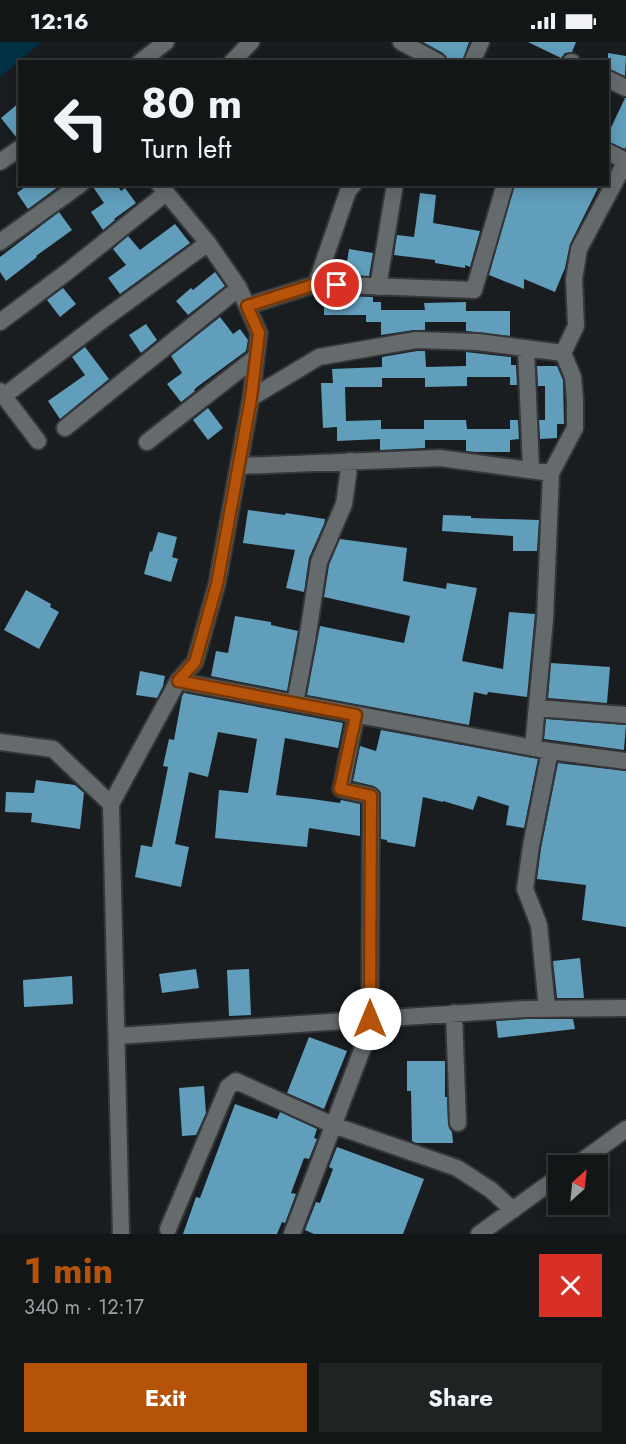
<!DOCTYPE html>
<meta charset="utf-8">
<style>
body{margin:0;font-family:Jost,sans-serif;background:#202324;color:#f1f3f6;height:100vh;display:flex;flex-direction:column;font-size:22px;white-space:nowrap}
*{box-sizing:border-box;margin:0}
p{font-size:20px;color:#9d9fa1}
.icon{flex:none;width:33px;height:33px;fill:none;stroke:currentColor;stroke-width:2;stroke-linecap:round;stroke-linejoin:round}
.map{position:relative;height:1192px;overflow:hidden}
.details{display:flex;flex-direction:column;background:#131617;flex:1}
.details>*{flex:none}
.guide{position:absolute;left:18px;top:18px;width:591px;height:126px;border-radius:0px;box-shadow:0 3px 15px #0003,0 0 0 2px #323536;background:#131617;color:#f1f3f6;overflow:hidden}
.needle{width:39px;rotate:27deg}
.fabs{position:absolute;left:548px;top:1113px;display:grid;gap:12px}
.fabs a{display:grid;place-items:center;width:60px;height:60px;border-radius:0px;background:#131617;box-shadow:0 3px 15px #0003,0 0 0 2px #323536;font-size:30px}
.pin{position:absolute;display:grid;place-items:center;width:51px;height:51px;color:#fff;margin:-26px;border:3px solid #fff;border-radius:50%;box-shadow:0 2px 6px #0007}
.me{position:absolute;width:66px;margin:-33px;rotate:0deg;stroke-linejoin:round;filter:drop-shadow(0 0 4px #0008)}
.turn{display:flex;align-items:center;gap:21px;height:126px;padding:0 24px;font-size:27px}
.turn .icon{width:78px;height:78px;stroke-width:2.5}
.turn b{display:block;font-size:42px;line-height:51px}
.round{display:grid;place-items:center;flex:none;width:63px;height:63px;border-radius:0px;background:#202324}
.head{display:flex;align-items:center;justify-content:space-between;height:102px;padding:0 24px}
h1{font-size:36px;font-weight:700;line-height:45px;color:#b45309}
.action{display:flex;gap:12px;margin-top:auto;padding:12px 24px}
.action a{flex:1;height:69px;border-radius:0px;background:#b45309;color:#fff;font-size:24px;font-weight:700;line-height:69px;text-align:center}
.action a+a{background:#202324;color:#f1f3f6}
.status{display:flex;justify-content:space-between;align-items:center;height:42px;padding:0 30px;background:#131617;direction:ltr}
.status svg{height:16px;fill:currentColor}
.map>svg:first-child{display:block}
.green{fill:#013143}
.building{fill:#609ebc}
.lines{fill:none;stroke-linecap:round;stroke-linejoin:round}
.minor-casing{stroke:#343638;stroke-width:20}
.tertiary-casing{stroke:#343638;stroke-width:20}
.minor{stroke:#656a6c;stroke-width:16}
.tertiary{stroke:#656a6c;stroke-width:16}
.route-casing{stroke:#753606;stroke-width:15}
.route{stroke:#b45309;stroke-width:10}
</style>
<div class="status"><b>12:16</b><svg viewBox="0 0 49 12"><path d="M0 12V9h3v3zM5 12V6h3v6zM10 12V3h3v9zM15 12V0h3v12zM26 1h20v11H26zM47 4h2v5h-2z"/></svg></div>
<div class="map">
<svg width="626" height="1192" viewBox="0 0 626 1192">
<rect width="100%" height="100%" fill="#191d1f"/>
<path class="green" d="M0,0H42L0,35Z"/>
<path class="building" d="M423,0H469L462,20H452L448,17L443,11Z
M528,0H576L572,10L565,11L561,16Z
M608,11L626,14L625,34L608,27Z
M625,56H626V104L625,107L608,100V92Z
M20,60V96H17L1,76Z
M29,142H62L28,167L17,151Z
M91,142H116L121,149L125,146L136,161L114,177L115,178L103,188L91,170L104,161Z
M515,142H600L570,202L565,226L555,250L524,237V247L489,233Z
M420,151L436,153L433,181L480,189L470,225L465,223V226L435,221V218L394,213L397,193L414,195Z
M59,170L72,188L36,214L37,215L6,239L0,230V215Z
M175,182L190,201L120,252L108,236L126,223L113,207L128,194L140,208Z
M349,207L373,211L369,234L345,233Z
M215,230L225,244L188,273L176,259L191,246L193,248Z
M63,246L76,262L60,275L47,258Z
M342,254L373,255V260H381V268H425L424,261L466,260V269H510V294L466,289V280H425V288H414L381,293V280H366V273H324V259L341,258Z
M220,275L233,292L240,287L248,298L246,309L197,345L194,348L195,349L181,360L167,342L182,331L171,314Z
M146,282L157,298L141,311L129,293Z
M85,305L109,337L60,377L48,359L85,333L72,315Z
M417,309H425L426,325L466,324V310L511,315V323H516L517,343H510V335H467V344L425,345V336H382V345H345L346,379L381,378V387H424V378H466L467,387H510V378H518L519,397L510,398V410H476L466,409V398H425V406L380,408V397L337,399V385L323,386L321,341H333L332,327L382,325V315Z
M537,324H557L563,338L564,382H557V396L540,397L539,378H545V344H538Z
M208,366L223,386L208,398L193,378Z
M248,468L285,473L286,471L325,477L324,482L309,516L304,550L286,546L295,508L243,501Z
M443,473L471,474V476L539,478L537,509H513V494L442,489Z
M158,490L177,495L172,515L178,517L171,540L144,532L150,509L152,510Z
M340,497L407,506L403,539L446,547L447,541L477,546L462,619L503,627L509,570L535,572L527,655L488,650L487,653L474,650L469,683L307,653L320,584L404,601L410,574L324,555L329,523Z
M26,548L51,562L50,565L59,570L39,607L4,588Z
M235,574L271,580V583L298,589L287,649L211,634L216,609L228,611Z
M551,621L610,625L607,661L548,656Z
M140,629L165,634L163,644L157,656L136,653Z
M184,651L343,681L338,706L285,696L276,753L312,757L340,761L341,758L360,762V794L309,786L307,805L215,796L219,748L248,751L257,697L218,690L208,735L189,730L175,802L189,805L181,845L135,835L141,803L152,805L168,725L163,724L169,697L174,698L182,654Z
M546,677L626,683L624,708L544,697Z
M381,688L538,717L524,786L506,783L509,764L478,754L473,768L443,759V760L423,755L415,805L387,800V798L381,797V754L380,749L374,744L353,739L360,704L376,709Z
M558,721L626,729V885L582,878L586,843L537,837L541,806Z
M36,738L75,743L84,751L80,787L31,780L32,771L5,770L6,750L34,751Z
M580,916L584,956H557L553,919Z
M196,927L199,946L162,951L159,932Z
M249,927L251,973L229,974L227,928Z
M72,934L73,962L24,965L23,938Z
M525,977H573L575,987L498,996L496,979Z
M309,995L347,1009L324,1067L287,1051Z
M407,1019H445V1055H447L448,1081L449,1086L452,1090L453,1101H416L412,1099L411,1049H407Z
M204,1044L206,1071L196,1093L182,1094L179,1046Z
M235,1062L277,1077L280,1070L317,1087L314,1096L317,1097L309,1117L304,1116L291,1151L296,1152L285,1181L282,1180L277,1192H183L196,1155L200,1156Z
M337,1105L424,1137L403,1192H314L305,1188L316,1160L320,1161L333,1127L329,1125Z"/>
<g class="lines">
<defs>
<path id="minor" d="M401,0L438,20
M140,20L166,0
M232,20L251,0
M472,20L481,0
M571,20H572
M608,37L626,46
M608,110L626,119
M0,120L20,106
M0,200L81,142
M316,242L348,149L354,142
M378,245L395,142
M247,264L316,242L474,248L505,142
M0,280L67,230L166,151
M526,306L531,428
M0,349L38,399
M4,354L100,280L208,201
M251,356L319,315L416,298L478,300L563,311
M65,386L239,246
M147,400L256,315
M239,424L440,416L551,431
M178,639L550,709L531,804L525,847L539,883L547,966
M295,661L307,598L319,520L344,462L350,419
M537,666L626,673
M356,673L341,747L371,754L370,977
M533,706L545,577L551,431L575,386V357L573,335L563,311L576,284L574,237L579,207L626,119
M550,709L626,719
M111,762L178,639L195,620L217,542L251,356L259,291L239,246L208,201L159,142
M454,971L458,1081
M118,994L525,967L626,966
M575,1124L626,1087
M168,1187L228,1045L236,1039L333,1083L457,1126L491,1148L513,1168
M292,1192L362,1008
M479,1192L558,1135"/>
<path id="tertiary" d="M0,700L53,707L111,762L121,1192"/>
</defs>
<use href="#minor" class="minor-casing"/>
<use href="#tertiary" class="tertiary-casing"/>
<use href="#minor" class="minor"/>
<use href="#tertiary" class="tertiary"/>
</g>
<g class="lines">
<defs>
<path id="route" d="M337,243L316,242L247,264L259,291L251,356L235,444L217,542L195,620L178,639L356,673L340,747L371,754L370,977"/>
</defs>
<use href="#route" class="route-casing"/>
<use href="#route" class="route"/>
</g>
</svg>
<div class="fabs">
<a><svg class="needle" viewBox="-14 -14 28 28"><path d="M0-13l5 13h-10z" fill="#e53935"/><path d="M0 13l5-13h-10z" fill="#9d9fa1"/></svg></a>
</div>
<div class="pin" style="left:337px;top:243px;background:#d93025"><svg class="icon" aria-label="arrive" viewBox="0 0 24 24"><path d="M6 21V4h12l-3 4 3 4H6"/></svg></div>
<svg class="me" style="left:370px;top:977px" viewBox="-20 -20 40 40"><circle r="19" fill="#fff"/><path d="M0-13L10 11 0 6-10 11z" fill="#b45309"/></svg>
<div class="guide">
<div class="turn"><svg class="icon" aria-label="left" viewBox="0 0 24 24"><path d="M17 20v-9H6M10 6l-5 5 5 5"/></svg><div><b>80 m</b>Turn left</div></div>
</div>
</div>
<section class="details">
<div class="head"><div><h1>1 min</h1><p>340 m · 12:17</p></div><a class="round" style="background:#d93025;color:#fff"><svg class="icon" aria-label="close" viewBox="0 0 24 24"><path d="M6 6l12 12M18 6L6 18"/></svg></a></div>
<div class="action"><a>Exit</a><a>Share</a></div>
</section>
